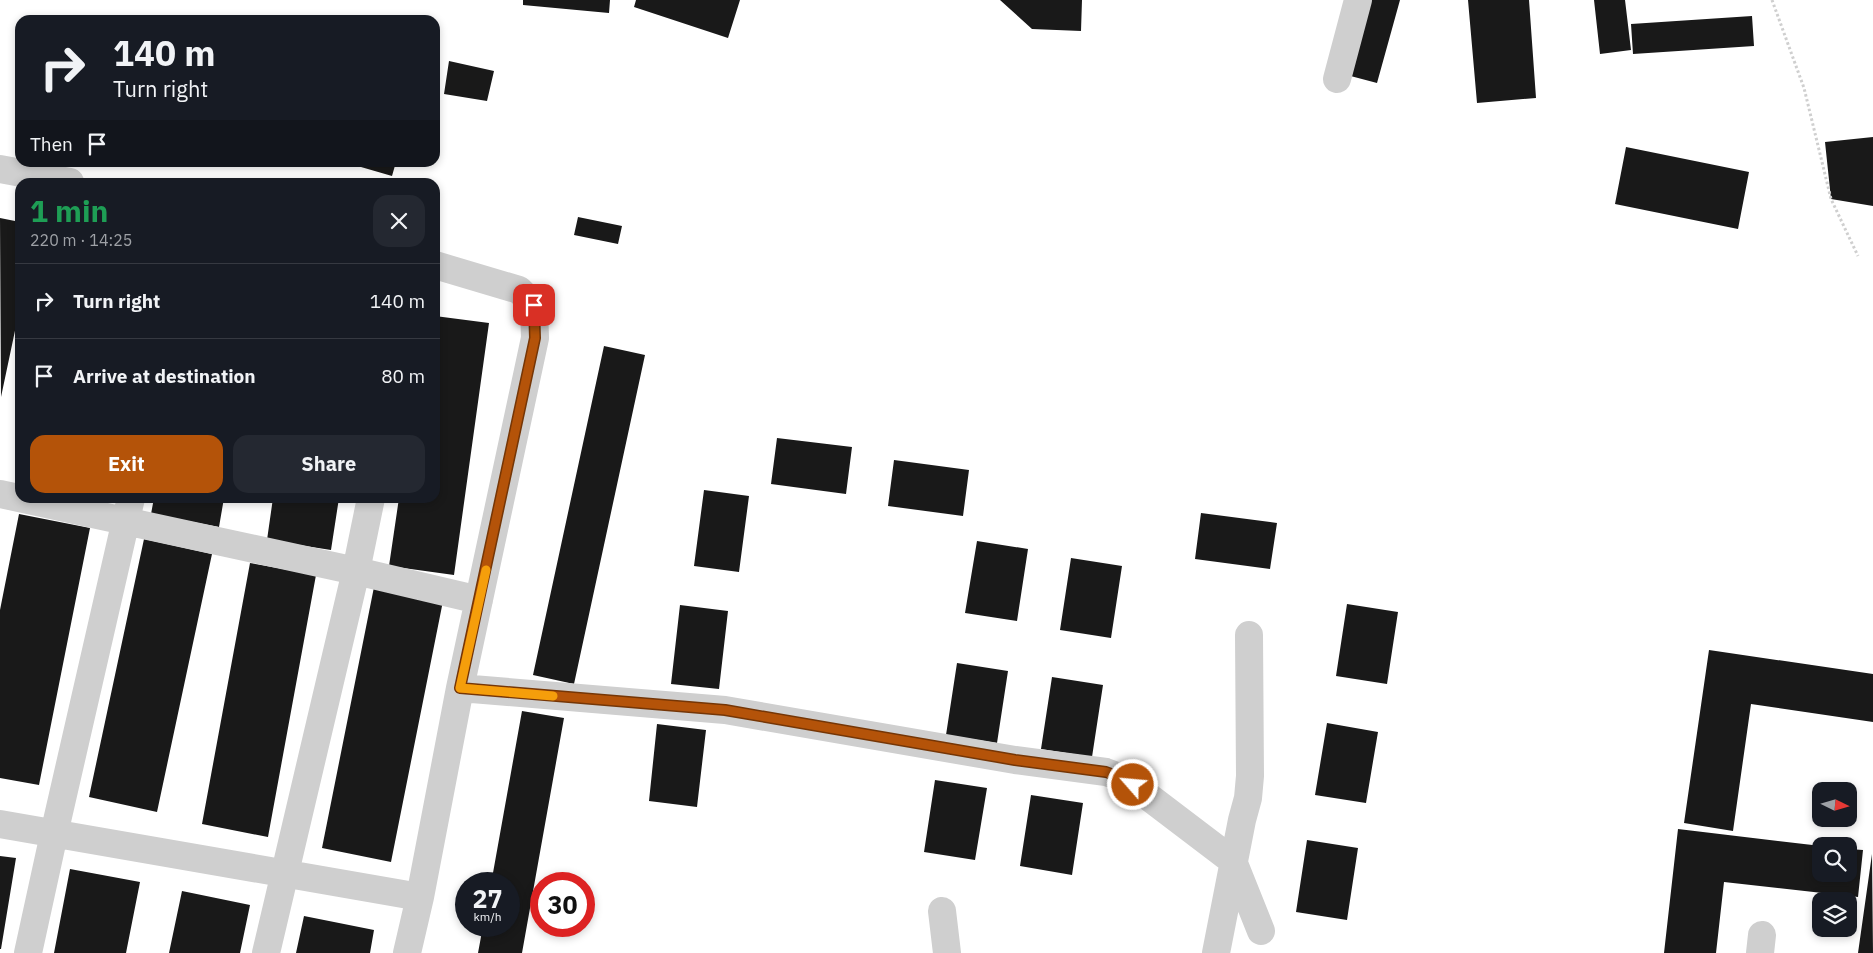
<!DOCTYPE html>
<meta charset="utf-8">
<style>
body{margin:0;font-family:"IBM Plex Sans",sans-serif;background:#242831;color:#f1f3f6;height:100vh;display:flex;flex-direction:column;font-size:19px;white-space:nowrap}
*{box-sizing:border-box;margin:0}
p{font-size:16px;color:#9ea1a6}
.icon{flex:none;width:28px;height:28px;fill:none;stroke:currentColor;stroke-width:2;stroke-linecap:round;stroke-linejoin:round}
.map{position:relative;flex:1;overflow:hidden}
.drawer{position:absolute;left:15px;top:178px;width:425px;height:325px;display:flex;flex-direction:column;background:#171b24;border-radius:15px;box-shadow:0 2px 8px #0003}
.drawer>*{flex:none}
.hud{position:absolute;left:15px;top:15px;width:425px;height:152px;border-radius:15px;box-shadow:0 2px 8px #0003;background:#171b24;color:#f1f3f6;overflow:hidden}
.needle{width:32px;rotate:95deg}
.controls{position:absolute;left:1812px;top:782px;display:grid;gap:10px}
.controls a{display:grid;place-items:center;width:45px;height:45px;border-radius:10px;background:#171b24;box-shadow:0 2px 8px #0003;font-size:25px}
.speed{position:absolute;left:455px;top:872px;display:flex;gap:10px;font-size:25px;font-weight:700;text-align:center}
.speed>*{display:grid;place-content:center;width:65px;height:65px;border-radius:50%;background:#171b24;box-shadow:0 2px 8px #0003;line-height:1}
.speed small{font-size:12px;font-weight:400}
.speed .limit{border:8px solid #d22;background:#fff;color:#111}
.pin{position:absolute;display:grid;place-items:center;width:42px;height:42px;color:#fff;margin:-21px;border-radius:10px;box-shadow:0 2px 8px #0006}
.me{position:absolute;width:55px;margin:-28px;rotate:297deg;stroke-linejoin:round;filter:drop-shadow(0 0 4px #0008)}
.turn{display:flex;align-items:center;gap:18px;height:105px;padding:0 15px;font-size:22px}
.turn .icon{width:65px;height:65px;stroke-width:2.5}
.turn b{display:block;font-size:35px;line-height:42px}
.then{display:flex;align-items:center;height:48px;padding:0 15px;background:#0003;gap:10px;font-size:19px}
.round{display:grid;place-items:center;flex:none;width:52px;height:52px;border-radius:15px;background:#242831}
.headline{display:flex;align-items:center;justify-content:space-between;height:85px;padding:0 15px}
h1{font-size:30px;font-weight:700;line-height:38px;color:#1e9e55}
.primary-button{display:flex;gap:10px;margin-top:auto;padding:10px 15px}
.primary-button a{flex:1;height:58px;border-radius:15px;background:#b45309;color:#fff;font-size:20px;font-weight:700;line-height:58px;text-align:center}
.primary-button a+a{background:#242831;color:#f1f3f6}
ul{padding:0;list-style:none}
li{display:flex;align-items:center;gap:15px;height:75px;padding:0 15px;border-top:1px solid #363941}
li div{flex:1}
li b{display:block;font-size:19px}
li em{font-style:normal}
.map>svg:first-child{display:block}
.building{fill:#191919}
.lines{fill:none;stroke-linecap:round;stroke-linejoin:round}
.path{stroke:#cfcfcf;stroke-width:3;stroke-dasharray:2.5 2.5;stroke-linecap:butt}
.minor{stroke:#cfcfcf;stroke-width:28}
.route-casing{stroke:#753606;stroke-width:12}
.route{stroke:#b45309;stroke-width:9}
.slow{stroke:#f59e0b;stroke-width:9}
</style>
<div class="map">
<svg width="1873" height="953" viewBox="0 0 1873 953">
<rect width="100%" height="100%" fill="#fff"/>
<path class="building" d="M523,0H610L609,13L523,5Z
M636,0H740L728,38L634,7Z
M1000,0H1082L1081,31L1032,29Z
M1363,0H1400L1377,83L1343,74Z
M1468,0H1529L1536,98L1477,103Z
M1594,0H1625L1631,50L1600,54Z
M1752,16L1754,46L1633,54L1631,24Z
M449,61L494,71L487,101L444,94Z
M1873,137V206L1831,199L1825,142Z
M1626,147L1749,172L1738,229L1615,204Z
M362,162H396L392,176L361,167Z
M578,217L622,226L618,244L574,235Z
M0,218L20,222V307L1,397Z
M435,316L489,323L454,575L389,566L399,498H435Z
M604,346L645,355L574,684L533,675Z
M777,438L852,447L846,494L771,484Z
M894,460L969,470L963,516L888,506Z
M704,490L749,496L739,572L694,566Z
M154,498H224L219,527L151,514Z
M273,498H339L331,550L267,540Z
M1201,513L1277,523L1270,569L1195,559Z
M19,514L90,528L39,785L0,778V610Z
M144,539L212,554L157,812L89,797Z
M977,541L1028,549L1017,621L965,613Z
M1071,558L1122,566L1111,638L1060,630Z
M250,563L316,575L268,837L202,824Z
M374,587L443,601L391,862L322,848Z
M1347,604L1398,612L1387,684L1336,676Z
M680,605L728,611L719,689L671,684Z
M1709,650L1873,674V722L1751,704L1733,831L1684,823Z
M957,663L1008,671L997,743L946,735Z
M1052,677L1103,685L1092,757L1041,749Z
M522,711L564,718L522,953H478L483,926H509V884H491Z
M1327,723L1378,732L1366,803L1315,795Z
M657,724L706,730L697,807L649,801Z
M935,780L987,788L975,860L924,852Z
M1031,795L1083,803L1072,875L1020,866Z
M1678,829L1821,846V874H1849V849L1863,850L1858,897L1724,882L1716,953H1664Z
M1307,840L1358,848L1347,920L1296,912Z
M1872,854L1873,953H1858Z
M0,856L16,858L1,949H0Z
M70,869L140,882L126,953H54Z
M182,891L250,905L240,953H169Z
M304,916L374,930L370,953H296Z"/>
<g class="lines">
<path class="path" d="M1772,0L1804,88L1831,199L1858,256"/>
<path class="minor" d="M1337,79L1358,0
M0,169L70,182
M0,494L356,571L479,600
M460,688L725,710L1015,760L1106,772L1122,778L1133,785L1233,861L1261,931
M0,824L420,897
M942,911L947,953
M28,953L54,834L131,498
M266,953L356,571L371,498
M407,953L420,897L460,688L535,338L534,305L519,290L435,265
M1216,953L1242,820L1248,798L1250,776L1249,635
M1760,953L1762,935"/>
</g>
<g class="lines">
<defs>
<path id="route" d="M534,305L535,338L460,688L725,710L1015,760L1106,772L1122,778L1133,785"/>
</defs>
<use href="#route" class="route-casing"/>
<use href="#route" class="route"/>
<path class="slow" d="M486,570L460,688L553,696"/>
</g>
</svg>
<div class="controls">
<a><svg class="needle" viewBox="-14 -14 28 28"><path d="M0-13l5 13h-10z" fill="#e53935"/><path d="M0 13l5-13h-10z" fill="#9ea1a6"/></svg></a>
<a><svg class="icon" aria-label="search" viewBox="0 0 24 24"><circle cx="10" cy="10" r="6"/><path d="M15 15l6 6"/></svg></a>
<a><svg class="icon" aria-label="layers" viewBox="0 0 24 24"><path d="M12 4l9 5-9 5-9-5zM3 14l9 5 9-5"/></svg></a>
</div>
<div class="speed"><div>27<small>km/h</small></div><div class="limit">30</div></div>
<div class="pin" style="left:534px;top:305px;background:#d93025"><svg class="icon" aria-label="arrive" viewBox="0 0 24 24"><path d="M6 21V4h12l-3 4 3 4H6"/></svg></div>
<svg class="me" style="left:1133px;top:785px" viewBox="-20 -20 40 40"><circle r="17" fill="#b45309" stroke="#fff" stroke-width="3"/><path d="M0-11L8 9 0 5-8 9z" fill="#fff"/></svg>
<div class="hud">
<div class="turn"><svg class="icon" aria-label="right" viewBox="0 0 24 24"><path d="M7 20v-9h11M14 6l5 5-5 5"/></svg><div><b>140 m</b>Turn right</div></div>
<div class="then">Then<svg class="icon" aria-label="arrive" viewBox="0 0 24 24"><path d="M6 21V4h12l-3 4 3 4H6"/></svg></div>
</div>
<section class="drawer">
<div class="headline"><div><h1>1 min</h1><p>220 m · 14:25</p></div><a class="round"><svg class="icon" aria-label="close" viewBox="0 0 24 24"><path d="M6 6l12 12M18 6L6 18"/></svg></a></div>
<ul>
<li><svg class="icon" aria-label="right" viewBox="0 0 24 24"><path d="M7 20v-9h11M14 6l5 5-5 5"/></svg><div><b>Turn right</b></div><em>140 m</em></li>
<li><svg class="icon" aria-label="arrive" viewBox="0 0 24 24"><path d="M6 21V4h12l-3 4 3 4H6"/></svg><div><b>Arrive at destination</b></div><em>80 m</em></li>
</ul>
<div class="primary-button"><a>Exit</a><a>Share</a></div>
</section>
</div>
